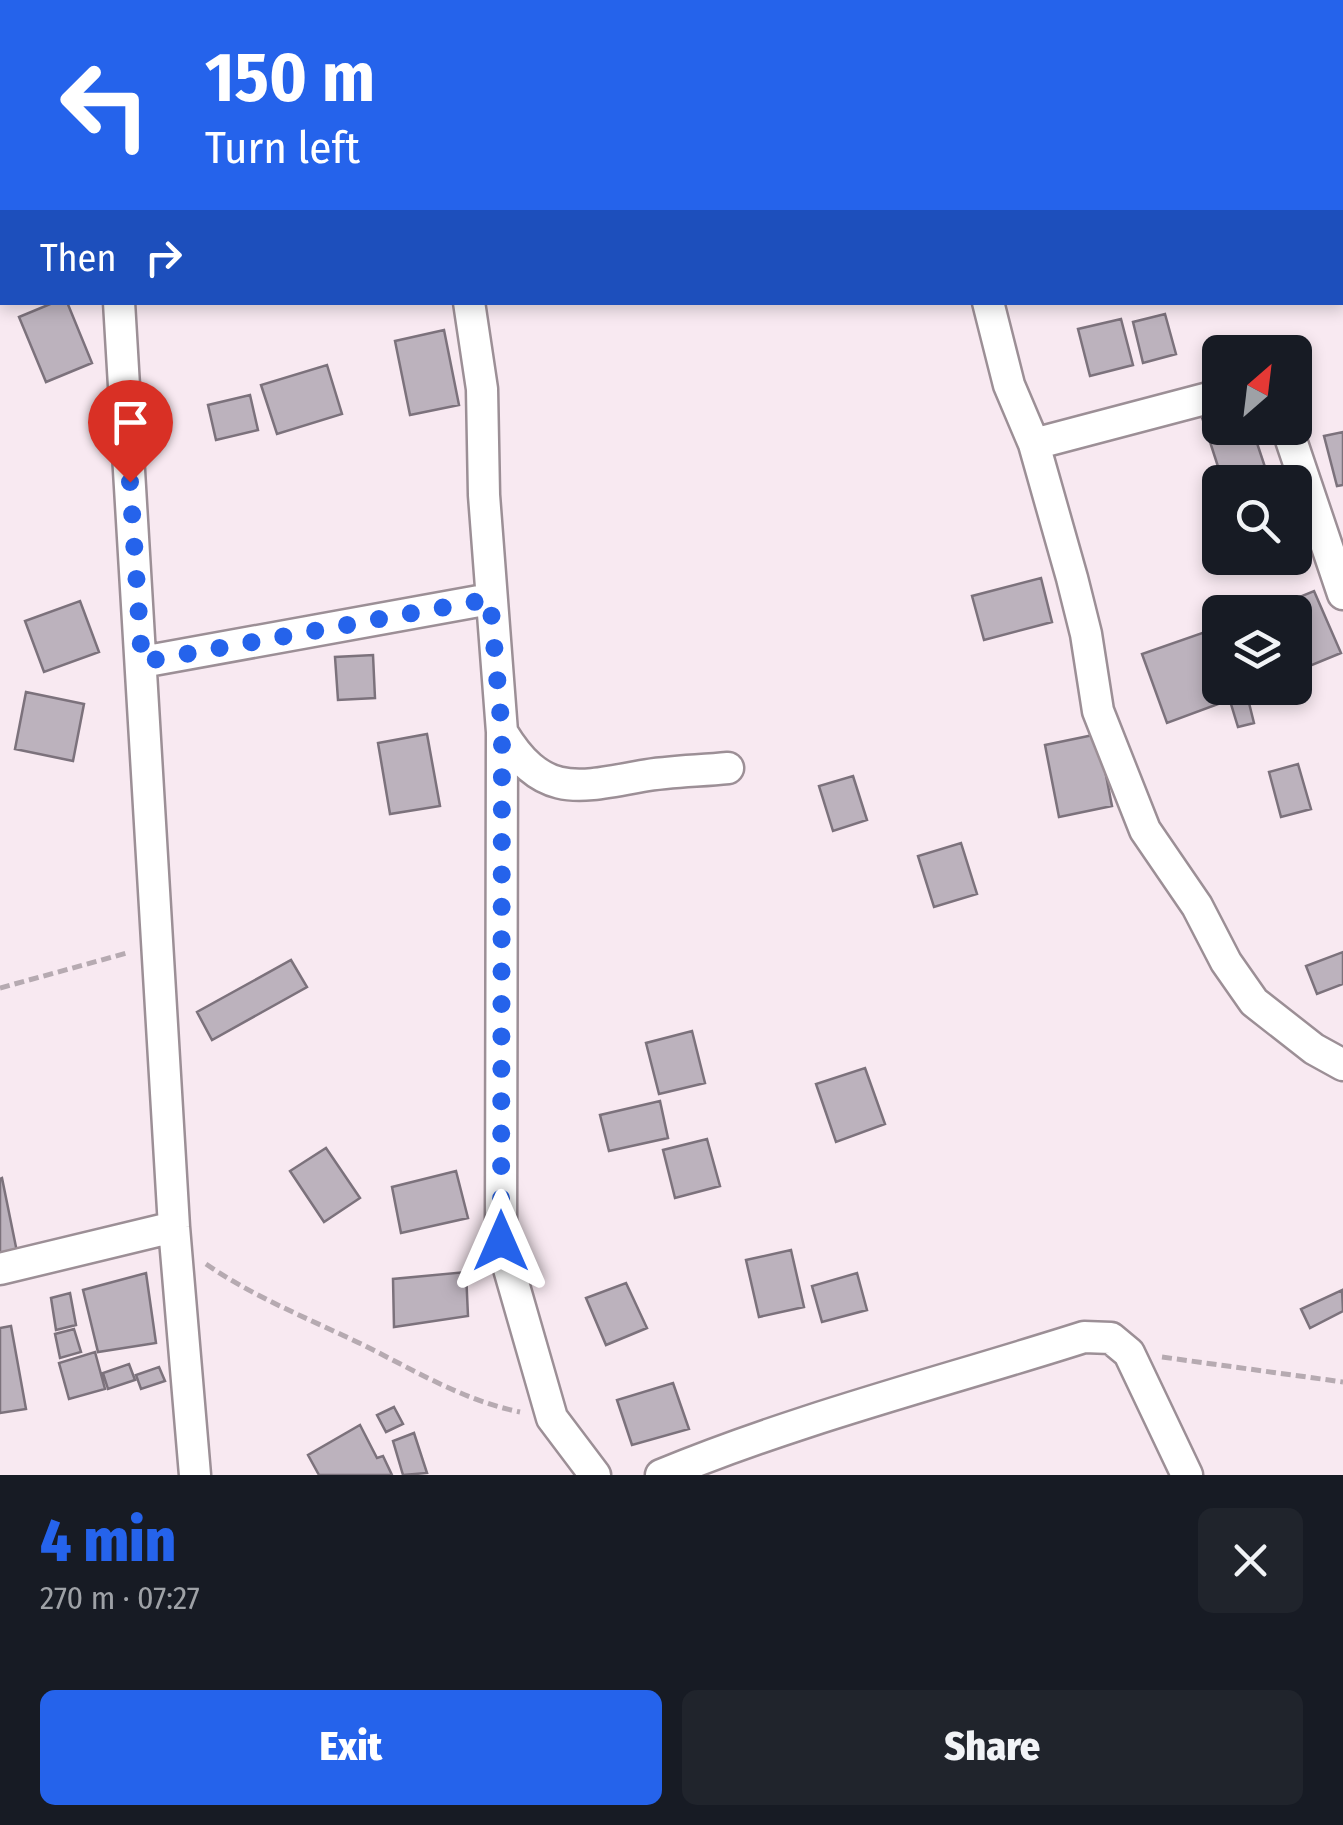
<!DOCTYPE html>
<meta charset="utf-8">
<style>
body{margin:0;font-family:"Fira Sans Condensed",sans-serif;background:#20242c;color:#f1f3f6;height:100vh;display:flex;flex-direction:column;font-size:38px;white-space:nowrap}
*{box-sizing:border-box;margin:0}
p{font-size:32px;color:#9ea1a6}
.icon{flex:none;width:55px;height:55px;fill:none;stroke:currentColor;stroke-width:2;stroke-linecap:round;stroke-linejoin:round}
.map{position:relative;height:1475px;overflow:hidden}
.details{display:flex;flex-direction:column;background:#171b24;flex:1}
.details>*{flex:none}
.guide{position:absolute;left:0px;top:0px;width:1345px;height:305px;box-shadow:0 5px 15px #0003;background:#2563eb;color:#fff;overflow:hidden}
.needle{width:65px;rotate:28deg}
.controls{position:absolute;left:1202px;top:335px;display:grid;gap:20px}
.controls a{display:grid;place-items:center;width:110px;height:110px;border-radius:15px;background:#171b24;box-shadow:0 5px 15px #0003;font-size:50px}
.pin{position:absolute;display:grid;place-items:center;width:85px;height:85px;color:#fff;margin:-102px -42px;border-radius:50% 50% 50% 0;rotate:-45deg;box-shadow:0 0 10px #0007}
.pin .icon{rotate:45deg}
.me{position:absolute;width:110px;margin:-55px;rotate:0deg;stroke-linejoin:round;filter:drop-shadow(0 0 8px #0008)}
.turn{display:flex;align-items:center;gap:35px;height:210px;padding:0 40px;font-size:45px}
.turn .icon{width:130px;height:130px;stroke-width:2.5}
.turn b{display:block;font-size:70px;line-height:85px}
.then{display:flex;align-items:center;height:95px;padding:0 40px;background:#0003;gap:20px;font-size:38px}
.round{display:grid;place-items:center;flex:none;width:105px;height:105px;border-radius:15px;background:#20242c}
.headline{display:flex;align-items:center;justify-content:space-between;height:170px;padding:0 40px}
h1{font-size:60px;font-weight:800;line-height:75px;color:#2563eb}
.action{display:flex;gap:20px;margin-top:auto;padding:20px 40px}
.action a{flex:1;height:115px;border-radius:15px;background:#2563eb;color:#fff;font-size:40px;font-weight:800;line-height:115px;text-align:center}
.action a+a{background:#20242c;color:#f1f3f6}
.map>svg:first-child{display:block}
.building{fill:#bcb2bd;stroke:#7c727c;stroke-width:2.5}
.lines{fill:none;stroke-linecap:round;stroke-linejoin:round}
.street-casing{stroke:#9c8f96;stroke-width:35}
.path{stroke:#b6aab1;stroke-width:5;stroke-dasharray:10 5;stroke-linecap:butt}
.street{stroke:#fff;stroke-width:30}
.route{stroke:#2563eb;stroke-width:18;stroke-dasharray:0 32.4}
</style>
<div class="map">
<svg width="1343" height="1475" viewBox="0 0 1343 1475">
<rect width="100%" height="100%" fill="#f8e9f1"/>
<path class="building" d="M55,302H67L92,363L46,382L19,317Z
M1165,314L1176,354L1143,363L1133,322Z
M1121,319L1133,365L1090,376L1078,329Z
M444,330L459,405L410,415L395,341Z
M327,365L342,414L277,434L261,385Z
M250,395L258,430L216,440L208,405Z
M1220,405V428H1252L1270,482H1223L1200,411Z
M1343,432V485L1337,486L1324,436Z
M1041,578L1052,622L984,640L972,596Z
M1314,591L1341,653L1295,672V612H1263Z
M80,601L99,652L44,672L25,621Z
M1205,632L1220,674V688H1225L1229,700L1167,723L1142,654Z
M373,655L375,698L338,700L335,657Z
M26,692L84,704L73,761L15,749Z
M1248,699L1254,723L1238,727L1231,704Z
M427,734L440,806L390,814L378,743Z
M1098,734L1112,806L1059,817L1045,745Z
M1298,764L1311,809L1281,817L1269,772Z
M853,776L867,820L833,831L819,786Z
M961,843L977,894L934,907L918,856Z
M1343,952V984L1317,994L1306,966Z
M291,960L307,987L212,1040L197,1012Z
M692,1031L705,1083L659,1094L646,1043Z
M865,1068L885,1124L836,1142L816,1084Z
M660,1101L668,1138L609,1151L600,1115Z
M707,1139L720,1186L675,1198L663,1150Z
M326,1148L360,1198L324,1222L290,1171Z
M456,1171L468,1218L401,1233L392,1187Z
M2,1178L17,1252L0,1255V1179Z
M791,1250L804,1307L759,1317L746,1260Z
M466,1272L468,1316L394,1327L393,1279Z
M146,1273L156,1343L98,1352L83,1290Z
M857,1273L867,1310L822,1322L812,1286Z
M626,1283L647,1328L606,1345L586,1298Z
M1342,1290L1343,1311L1310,1328L1301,1309Z
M70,1293L76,1325L56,1330L51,1298Z
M11,1326L26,1409L0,1413V1328Z
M74,1329L81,1352L60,1358L55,1334Z
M95,1352L105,1389L69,1399L59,1363Z
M129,1364L135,1380L108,1389L103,1373Z
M159,1367L165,1381L141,1389L136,1375Z
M673,1383L689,1429L632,1445L617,1400Z
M394,1407L403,1424L386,1432L377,1415Z
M360,1425L377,1458L383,1456L392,1475H319L308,1455Z
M414,1433L427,1473L403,1475L393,1441Z"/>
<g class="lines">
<defs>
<path id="street" d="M105,0V2
M458,0V2
M119,302L174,1227L195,1475
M469,302L482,389L484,495L502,732C542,798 576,788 642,776C670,771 699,771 728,768
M988,302L1009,385L1034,444L1072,578L1086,634L1098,711L1145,830L1197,906L1226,962L1254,1002L1314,1049L1343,1065
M1287,428L1343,594
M1034,444L1220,395
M142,662L490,599
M502,732L501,1241L552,1418L595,1475
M0,1269L174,1227
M661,1475C799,1418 943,1382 1084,1337L1111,1338L1129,1353L1187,1475"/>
</defs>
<use href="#street" class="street-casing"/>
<path class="path" d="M1043,0L1044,2
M0,988L127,953
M206,1264C254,1297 305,1317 357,1342C411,1368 461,1400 520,1412
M1162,1357L1343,1382"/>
<use href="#street" class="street"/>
</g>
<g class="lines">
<path class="route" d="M130,482L142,662L490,599L502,732L501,1241"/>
</g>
</svg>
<div class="controls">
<a><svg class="needle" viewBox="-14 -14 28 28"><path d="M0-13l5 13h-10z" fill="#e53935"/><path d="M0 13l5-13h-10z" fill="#9ea1a6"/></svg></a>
<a><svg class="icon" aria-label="search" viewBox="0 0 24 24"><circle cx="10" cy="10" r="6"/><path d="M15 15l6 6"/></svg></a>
<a><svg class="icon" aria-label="layers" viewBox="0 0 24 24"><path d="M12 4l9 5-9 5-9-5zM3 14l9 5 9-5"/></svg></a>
</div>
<div class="pin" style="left:130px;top:482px;background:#d93025"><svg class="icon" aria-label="arrive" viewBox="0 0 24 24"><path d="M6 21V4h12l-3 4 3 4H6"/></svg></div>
<svg class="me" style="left:501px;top:1241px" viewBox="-20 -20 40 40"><path d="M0-17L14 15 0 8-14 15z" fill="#2563eb" stroke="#fff" stroke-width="4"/></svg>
<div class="guide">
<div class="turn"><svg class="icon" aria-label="left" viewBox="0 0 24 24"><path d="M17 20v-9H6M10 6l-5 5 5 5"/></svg><div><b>150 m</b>Turn left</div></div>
<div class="then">Then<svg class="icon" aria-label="right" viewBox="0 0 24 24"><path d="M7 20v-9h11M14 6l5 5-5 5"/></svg></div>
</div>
</div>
<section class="details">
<div class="headline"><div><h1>4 min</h1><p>270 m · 07:27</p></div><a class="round"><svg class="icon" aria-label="close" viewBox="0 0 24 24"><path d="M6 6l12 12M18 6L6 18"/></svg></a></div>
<div class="action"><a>Exit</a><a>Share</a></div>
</section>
